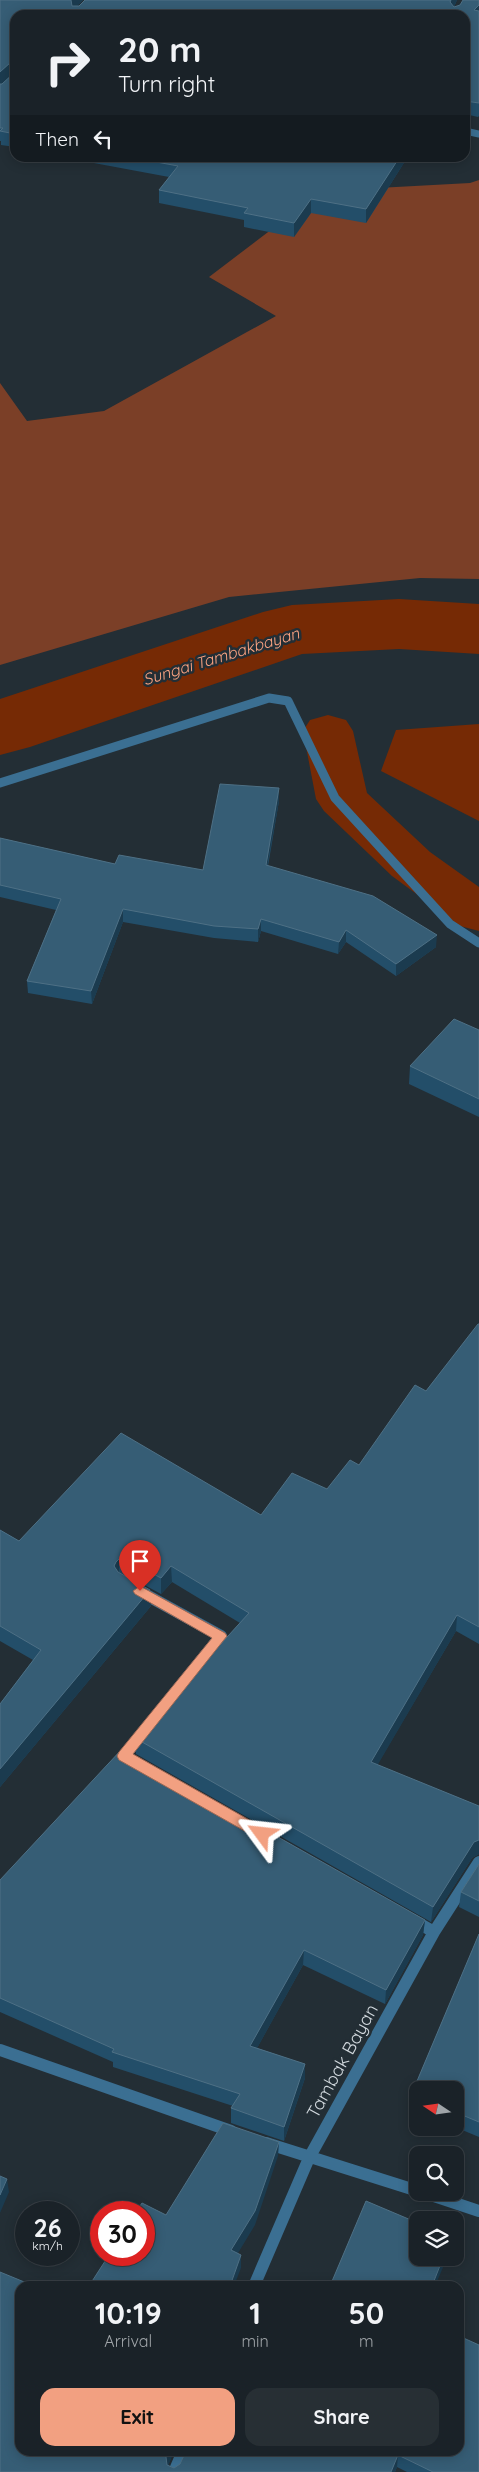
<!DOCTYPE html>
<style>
body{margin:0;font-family:Quicksand,sans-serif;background:#272f34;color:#f1f3f6;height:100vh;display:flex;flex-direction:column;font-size:19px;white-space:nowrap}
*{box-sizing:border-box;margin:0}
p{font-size:16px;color:#9fa4a8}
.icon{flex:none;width:28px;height:28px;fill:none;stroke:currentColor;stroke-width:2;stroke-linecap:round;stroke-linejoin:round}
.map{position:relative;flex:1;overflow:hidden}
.panel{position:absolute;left:15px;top:2281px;width:449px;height:175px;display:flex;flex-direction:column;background:#1a2228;border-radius:15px;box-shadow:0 2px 12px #0003,0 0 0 1px #383f45}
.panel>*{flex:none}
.top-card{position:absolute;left:10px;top:10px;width:460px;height:152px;border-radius:15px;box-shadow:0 2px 12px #0003,0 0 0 1px #383f45;background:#1a2228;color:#f1f3f6;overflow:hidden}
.needle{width:32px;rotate:283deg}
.tools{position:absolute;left:409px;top:2081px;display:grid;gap:10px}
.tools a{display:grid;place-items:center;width:55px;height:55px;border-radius:10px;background:#1a2228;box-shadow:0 2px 12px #0003,0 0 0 1px #383f45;font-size:25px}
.speed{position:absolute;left:15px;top:2201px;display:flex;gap:10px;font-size:25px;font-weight:700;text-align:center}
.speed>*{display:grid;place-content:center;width:65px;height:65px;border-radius:50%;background:#1a2228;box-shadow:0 2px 12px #0003,0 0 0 1px #383f45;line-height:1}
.speed small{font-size:12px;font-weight:400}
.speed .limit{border:8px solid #d22;background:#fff;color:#111}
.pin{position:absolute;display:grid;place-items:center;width:42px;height:42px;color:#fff;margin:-51px -21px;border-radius:50% 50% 50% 0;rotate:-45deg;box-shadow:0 0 5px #0007}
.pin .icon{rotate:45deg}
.me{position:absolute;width:55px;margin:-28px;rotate:300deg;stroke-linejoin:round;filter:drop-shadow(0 0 4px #0008)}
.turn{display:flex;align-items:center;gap:18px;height:105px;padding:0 25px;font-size:22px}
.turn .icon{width:65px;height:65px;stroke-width:2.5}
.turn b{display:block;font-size:35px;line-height:42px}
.then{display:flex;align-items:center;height:48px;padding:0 25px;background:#0003;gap:10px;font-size:19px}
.eta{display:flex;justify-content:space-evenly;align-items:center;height:85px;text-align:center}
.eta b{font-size:30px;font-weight:800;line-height:35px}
.button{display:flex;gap:10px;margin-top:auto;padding:10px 25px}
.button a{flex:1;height:58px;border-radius:15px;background:#f2a081;color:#111;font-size:20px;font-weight:800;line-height:58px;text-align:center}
.button a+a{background:#272f34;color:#f1f3f6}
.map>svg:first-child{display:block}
.green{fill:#7b3f27}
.water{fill:#762a05}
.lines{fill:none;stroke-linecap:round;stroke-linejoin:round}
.canal{fill:#762a05;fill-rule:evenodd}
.river{fill:#762a05;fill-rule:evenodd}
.lane{stroke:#3b6f92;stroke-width:7}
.street-far1{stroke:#3b6f92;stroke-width:9}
.street{stroke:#3b6f92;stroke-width:12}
.wall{fill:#234e69}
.shaded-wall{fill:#1b3b4f}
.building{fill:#365d75;stroke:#4e7085}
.route{fill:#f2a081;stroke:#9d6854}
.labels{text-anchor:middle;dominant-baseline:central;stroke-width:5;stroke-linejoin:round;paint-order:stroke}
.water-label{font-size:16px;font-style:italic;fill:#fea583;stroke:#232e35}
.near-street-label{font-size:18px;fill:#d0d7dc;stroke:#232e35}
</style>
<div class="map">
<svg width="479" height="2472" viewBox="0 0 479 2472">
<rect width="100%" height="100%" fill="#232e35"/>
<path class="green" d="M479,180V579L420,578L229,597L0,665V383L27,421L104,411L276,316L209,277L322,191L470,183Z"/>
<path class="water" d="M479,724V821L381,771L396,730Z"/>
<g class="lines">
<path class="canal" d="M328,715L346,720L353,731L367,793L430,852L479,887V931L460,926L392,876L324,811L316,799L303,731L310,720Z"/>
<path class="river" d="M399,599L479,604V654L399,649L302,654L30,747L0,755V699L263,612L292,605Z"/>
<path class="lane" d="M465,131L479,134"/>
<path class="street-far1" d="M0,783L269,698L288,701L335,798L450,924L479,943"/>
<path class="street" d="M139,1591L221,1636L158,1714
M131,1760L124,1756L143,1733
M413,1920L434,1932
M0,2050L231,2131
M266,2143L418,2191
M422,2192L479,2211
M254,2286L309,2158L434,1932L479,1862
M174,2472L183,2451"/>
</g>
<path class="wall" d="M0,0H83L77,6L457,0L454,7L479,0V116L478,117L465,114V15H15V147L1,145V141H0Z
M67,158H407L366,223L311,213L294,237L244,227V220L159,203V190L169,177Z
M279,801L268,866L436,947L396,976L346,942L338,954L261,931L258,942L214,938L123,922L92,1004L28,993L27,981L56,910L0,897V838L115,864L203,870Z
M479,1030V1117L409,1084L410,1066Z
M479,1324V1644L456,1631L377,1765L479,1806V1854L472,1858L431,1922L136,1754L135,1738L240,1623L172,1582L161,1594L126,1575H123L150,1590L151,1606L0,1787V1704L33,1660L0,1641V1530L19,1541L261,1515L327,1489L359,1465L426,1391Z
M479,1864V1917L459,1907L461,1892Z
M0,1880L425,1920L423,1935L385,2004L303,1965L257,2048L305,2064V2078L284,2141L231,2123V2108L233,2106L113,2067V2062L0,2012Z
M479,1934V2137L455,2127V2090H418V2110L410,2107L412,2093Z
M479,2345V2472H407L397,2467L395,2472H0L20,2451H174L168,2465L174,2468Z"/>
<path class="shaded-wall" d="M71,0H83L72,12Z
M451,0H457L450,15V2Z
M479,5V17L474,10Z
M11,62L12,75L0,86V72Z
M399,158H407L366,223V209Z
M311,199V213L294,237V223Z
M279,788V801L265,878L266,865Z
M123,909V922L92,1004L91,991Z
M261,919V931L258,942V929Z
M346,930V942L338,954L339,942Z
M437,935L436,947L396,976V964Z
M119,1559V1575L114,1566L116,1562Z
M171,1566L172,1582L161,1594V1578Z
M150,1590L151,1606L0,1787V1769Z
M457,1615L456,1631L370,1778L371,1762Z
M479,1840V1854L472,1858L431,1922L433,1907L474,1842Z
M425,1920L423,1935L385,2004L386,1990Z
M304,1950L303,1965L250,2061V2046Z
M305,2064V2078L284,2141V2127Z
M279,2142L278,2156L255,2225L232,2263L231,2250Z
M7,2179L9,2192L0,2213V2195Z
M241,2255V2268L234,2286H230Z
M443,2258H447L435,2286H432Z
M169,2451H174L167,2469L166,2457Z
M398,2455L397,2467L395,2472H391Z"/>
<path class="building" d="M0,0H71L72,6H79L85,0H451L450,2L454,7L460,5L463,0H479V5L474,10L479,11V103L465,101V15H15V62H11L0,72Z
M15,72V134L0,131L3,128H0V84H2Z
M135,158H399L366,209L311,199L294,223L244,213L248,208L159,190L178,166Z
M220,784L279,788L266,865L373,896L437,935L396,964L346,930L339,942L261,919L258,929L214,926L123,909L91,991L27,981L61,899L0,885V838L115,864L119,855L203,870Z
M454,1019L479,1030V1099L410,1066Z
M478,1324H479V1627L457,1615L371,1762L479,1806V1840L474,1842L433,1907L135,1738L249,1613L171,1566L161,1578L125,1559H119L116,1562L114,1566L118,1572L150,1590L0,1769V1704L41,1650L0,1626V1530L19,1541L121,1433L261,1515L292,1473L327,1489L350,1460L359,1465L415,1385L426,1391Z
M122,1749L425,1920L386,1990L304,1950L250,2046L305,2064L284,2127L231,2108L240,2094L112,2052L114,2049L0,1998V1880Z
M479,1864V1901L461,1892Z
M479,1934V2122L455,2112V2090H418V2095L412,2093Z
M223,2123L279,2142L255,2211L231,2250L241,2255L230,2286H89L109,2255H144V2212H136L142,2203L166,2215Z
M0,2176L7,2179L0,2195Z
M366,2201L418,2223V2258H443L432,2286H330Z
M0,2272L34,2286H20V2451H169L166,2457L167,2465L174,2468L180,2464L186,2451H459V2336L479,2345V2472H433L398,2455L391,2472H0Z"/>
<path class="route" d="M140,1586L225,1633L227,1636L133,1754L267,1830L269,1834L267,1838L262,1840L257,1838L119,1760L117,1756L119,1752L212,1638L135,1594L133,1591Z"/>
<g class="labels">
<g class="water-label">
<text transform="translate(221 656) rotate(-17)">Sungai Tambakbayan</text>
</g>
<g class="near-street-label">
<text transform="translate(342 2061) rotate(-61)">Tambak Bayan</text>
</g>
</g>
</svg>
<div class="tools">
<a><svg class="needle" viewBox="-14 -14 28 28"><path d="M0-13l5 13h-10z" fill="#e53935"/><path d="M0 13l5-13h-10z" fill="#9fa4a8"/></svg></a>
<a><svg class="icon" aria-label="search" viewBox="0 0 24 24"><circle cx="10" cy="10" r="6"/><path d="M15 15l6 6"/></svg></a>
<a><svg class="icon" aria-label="layers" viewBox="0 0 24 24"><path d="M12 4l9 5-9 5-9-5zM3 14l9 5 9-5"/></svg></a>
</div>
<div class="speed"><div>26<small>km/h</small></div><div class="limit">30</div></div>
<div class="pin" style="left:140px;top:1591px;background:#d93025"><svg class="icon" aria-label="arrive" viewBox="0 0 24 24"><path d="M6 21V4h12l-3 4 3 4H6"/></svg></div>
<svg class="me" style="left:262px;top:1834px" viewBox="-20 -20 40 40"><path d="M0-17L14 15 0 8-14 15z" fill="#f2a081" stroke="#fff" stroke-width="4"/></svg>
<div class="top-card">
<div class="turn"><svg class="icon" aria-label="right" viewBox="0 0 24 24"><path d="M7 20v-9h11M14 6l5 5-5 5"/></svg><div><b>20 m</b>Turn right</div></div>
<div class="then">Then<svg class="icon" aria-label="left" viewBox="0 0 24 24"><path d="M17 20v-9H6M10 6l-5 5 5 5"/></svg></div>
</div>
<section class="panel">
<div class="eta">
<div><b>10:19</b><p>Arrival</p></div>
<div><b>1</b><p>min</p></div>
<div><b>50</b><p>m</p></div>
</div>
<div class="button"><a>Exit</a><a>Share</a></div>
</section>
</div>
